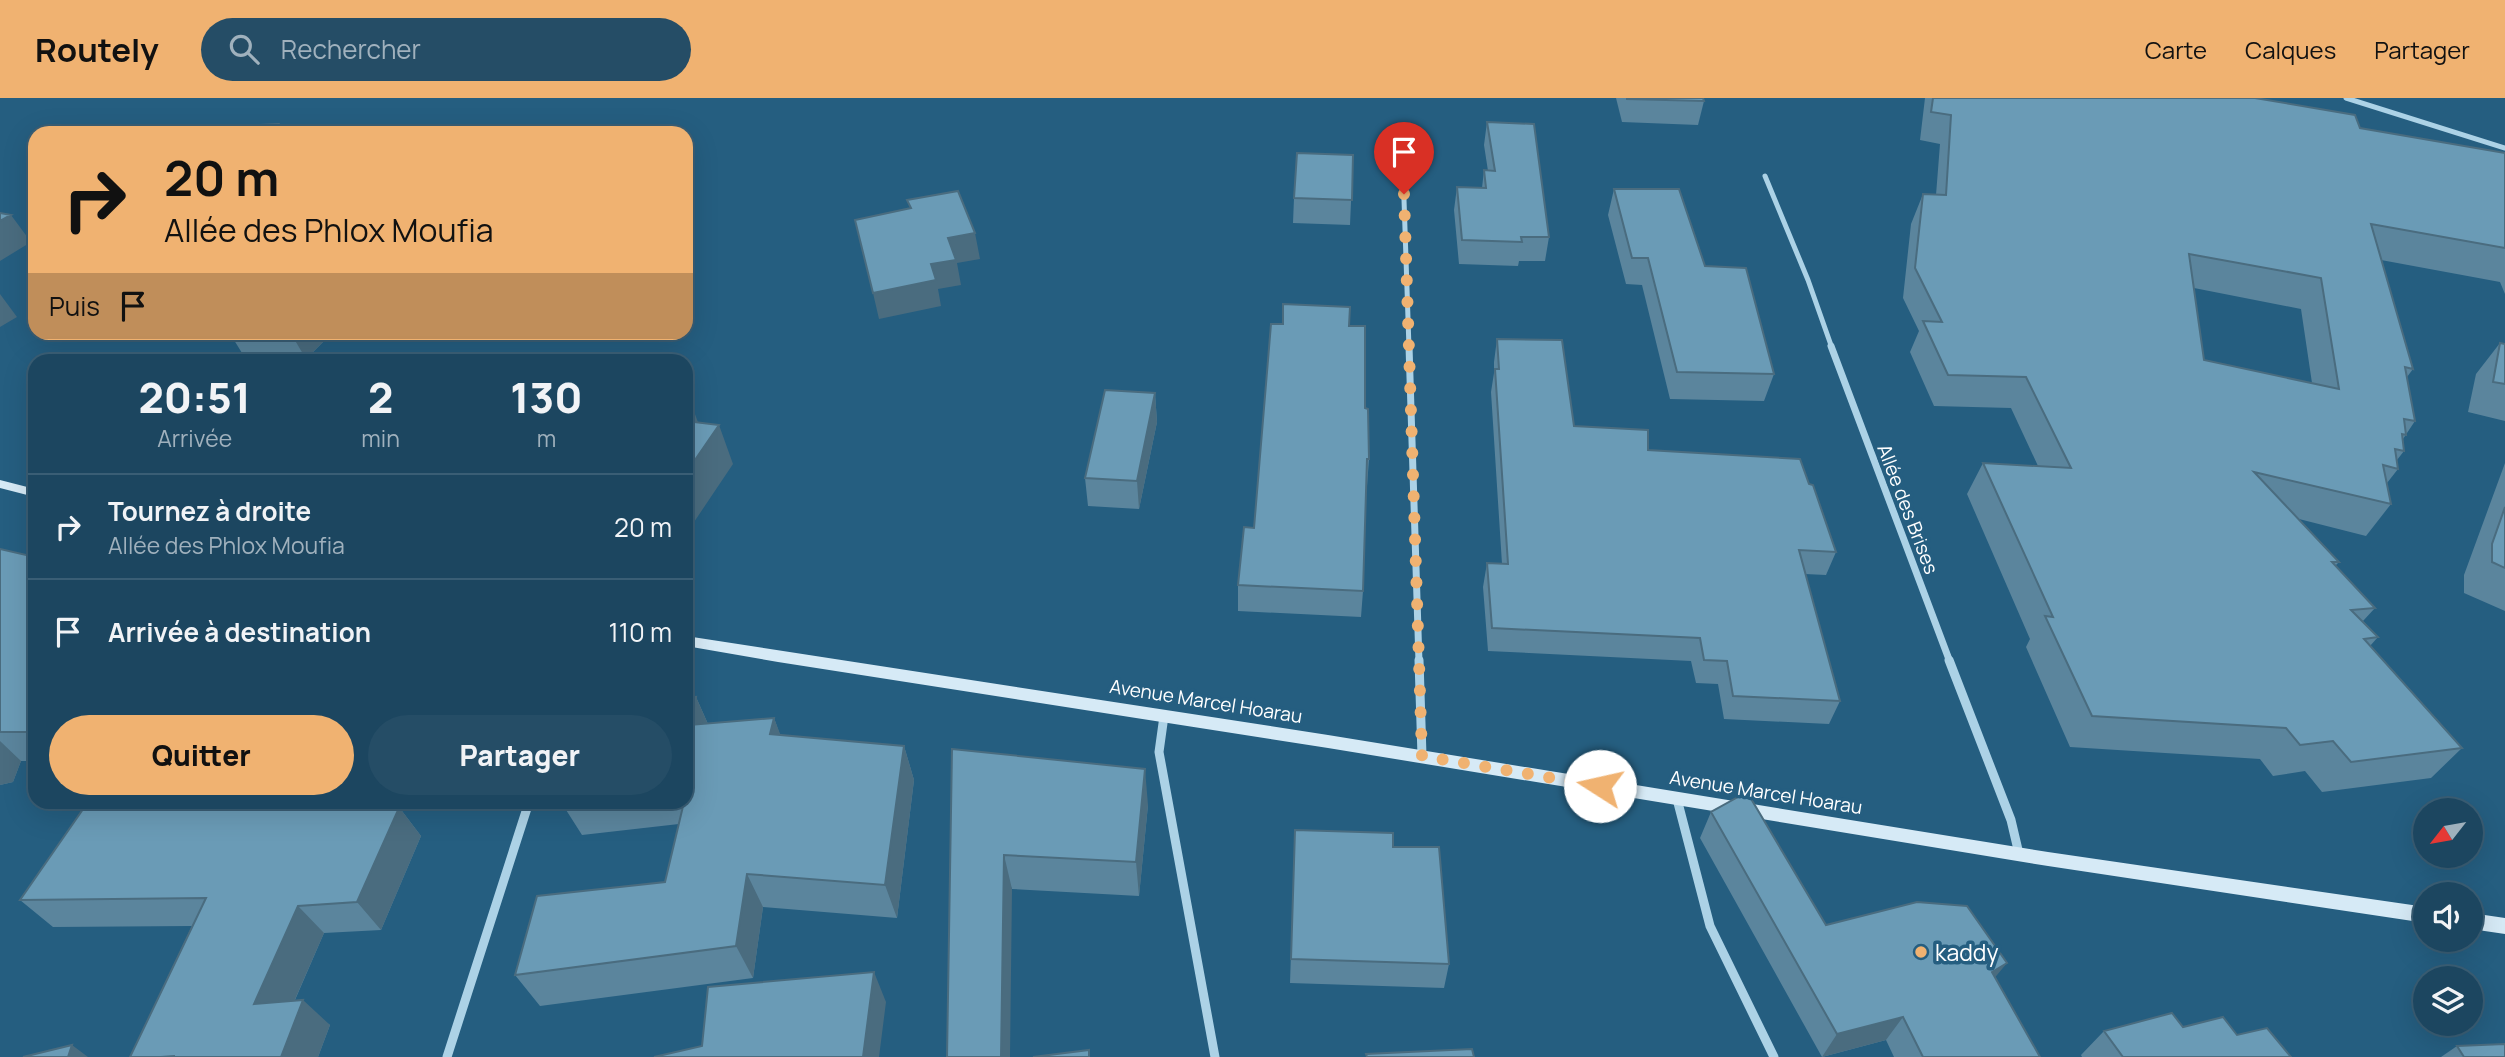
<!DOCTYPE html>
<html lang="fr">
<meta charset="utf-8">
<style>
body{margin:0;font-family:Manrope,sans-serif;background:#254d66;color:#f1f3f6;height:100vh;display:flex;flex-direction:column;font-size:26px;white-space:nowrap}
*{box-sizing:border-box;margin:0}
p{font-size:23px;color:#a0b1bd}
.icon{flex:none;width:38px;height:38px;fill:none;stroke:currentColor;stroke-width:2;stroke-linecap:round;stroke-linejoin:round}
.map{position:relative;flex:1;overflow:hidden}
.details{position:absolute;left:28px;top:256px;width:665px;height:455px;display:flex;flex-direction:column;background:#1c4660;border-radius:21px;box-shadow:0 7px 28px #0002,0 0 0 2px #3a5e75}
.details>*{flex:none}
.top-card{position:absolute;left:28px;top:28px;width:665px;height:214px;border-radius:21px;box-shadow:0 7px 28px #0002,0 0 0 2px #3a5e75;background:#f0b271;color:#111;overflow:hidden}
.needle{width:46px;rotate:239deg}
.controls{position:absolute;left:2413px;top:700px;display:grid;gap:14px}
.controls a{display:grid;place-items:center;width:70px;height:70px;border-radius:50%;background:#1c4660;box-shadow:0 7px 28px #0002,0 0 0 2px #3a5e75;font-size:35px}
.pin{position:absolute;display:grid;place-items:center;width:60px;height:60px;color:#fff;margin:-72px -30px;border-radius:50% 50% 50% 0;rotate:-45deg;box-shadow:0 0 7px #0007}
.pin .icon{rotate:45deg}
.me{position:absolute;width:77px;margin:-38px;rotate:280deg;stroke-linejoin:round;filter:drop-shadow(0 0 5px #0008)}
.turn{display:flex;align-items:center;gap:24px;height:147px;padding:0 21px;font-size:32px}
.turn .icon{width:91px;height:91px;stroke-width:2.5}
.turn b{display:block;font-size:49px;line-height:60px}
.then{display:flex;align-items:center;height:66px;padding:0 21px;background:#0003;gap:14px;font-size:26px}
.eta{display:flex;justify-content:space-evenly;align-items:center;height:119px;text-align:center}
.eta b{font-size:42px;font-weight:800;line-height:49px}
.cta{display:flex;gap:14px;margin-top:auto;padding:14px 21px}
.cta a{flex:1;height:80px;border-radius:42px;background:#f0b271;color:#111;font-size:28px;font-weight:800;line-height:80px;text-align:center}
.cta a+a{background:#254d66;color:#f1f3f6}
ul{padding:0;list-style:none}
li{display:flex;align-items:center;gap:21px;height:105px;padding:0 21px;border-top:2px solid #3a5e75}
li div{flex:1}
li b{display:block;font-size:26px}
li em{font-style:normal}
header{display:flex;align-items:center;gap:42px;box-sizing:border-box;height:98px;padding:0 35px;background:#f0b271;color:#111}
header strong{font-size:33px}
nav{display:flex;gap:38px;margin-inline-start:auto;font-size:24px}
.search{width:490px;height:63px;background:#254d66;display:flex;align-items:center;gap:18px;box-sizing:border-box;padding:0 24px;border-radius:38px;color:#a0b1bd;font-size:26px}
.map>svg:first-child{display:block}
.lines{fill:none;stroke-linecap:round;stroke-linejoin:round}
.street-far2{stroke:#acd2e6;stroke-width:5}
.street-far1{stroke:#acd2e6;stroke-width:7}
.street{stroke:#acd2e6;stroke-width:9}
.secondary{fill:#d6eaf6;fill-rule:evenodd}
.wall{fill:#5b859d;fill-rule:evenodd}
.shaded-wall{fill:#4a6c7f}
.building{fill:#6a9bb6;stroke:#4a6c7f;stroke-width:2;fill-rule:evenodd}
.route{stroke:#f0b271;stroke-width:12;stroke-dasharray:0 21.6}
.poi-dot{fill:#f0b271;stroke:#255e80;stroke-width:2.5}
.labels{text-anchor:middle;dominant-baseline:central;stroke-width:7;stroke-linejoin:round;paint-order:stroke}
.street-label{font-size:19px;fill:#fff;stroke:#255e80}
.near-poi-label{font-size:23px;fill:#fff;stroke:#255e80;text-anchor:start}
</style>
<header>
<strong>Routely</strong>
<div class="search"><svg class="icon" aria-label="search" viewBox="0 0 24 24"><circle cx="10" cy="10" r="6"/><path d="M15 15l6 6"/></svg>Rechercher</div>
<nav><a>Carte</a><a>Calques</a><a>Partager</a></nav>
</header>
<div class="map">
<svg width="2505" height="959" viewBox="0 0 2505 959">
<rect width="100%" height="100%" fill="#255e80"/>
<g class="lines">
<path class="street-far2" d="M2346,0L2505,50
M1402,42L1409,250
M1765,78L1808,182L1832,250"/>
<path class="street-far1" d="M1409,248L1419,564
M1831,248L1950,564"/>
<path class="street" d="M1419,562L1422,658
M1949,562L2011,722L2019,756
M1164,618L1159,654L1215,959
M1677,701L1710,828L1774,959
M447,959L529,704"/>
<path class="secondary" d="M0,382L35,391V399L0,390Z
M686,538L1328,637L2048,754L2426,809V825L2048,768L1328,650L778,564L686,548Z
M2471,815L2505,820V836L2471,831Z"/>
</g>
<path class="wall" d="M1616,0H1703L1704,3L1698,27L1622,24Z
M1925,0H2255L2360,30L2505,55V196L2500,184L2381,162L2413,271L2407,279L2415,323L2403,341L2404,353L2397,362L2398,371L2387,385L2391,406L2366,438L2299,421L2339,464L2335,468L2375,510L2363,523L2378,539L2370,548L2462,650L2431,680L2322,694L2305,673L2273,678L2260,661L2070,649L2026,549L2030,541L1967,396L1983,365L2038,368L2011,310L1934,308L1910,254L1919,233L1903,200L1911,126L1923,96L1936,97L1940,46L1920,42ZM2194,190L2301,211L2312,285L2204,262Z
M1487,24L1549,139L1545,163H1519L1518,168L1459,166L1454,112L1457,89L1482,90L1484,72L1488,73L1484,47Z
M1353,57L1350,127L1293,125L1294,100Z
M1614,91L1705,168L1774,276L1764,303L1670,301L1642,187L1626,186L1608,117Z
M1283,226L1349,228L1365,310L1369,361L1367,388H1366L1363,493L1361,519L1238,513V487L1254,430Z
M229,234H368L360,243L327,240L306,261L242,255Z
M1497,241L1574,328L1648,352L1809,386L1836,454L1826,477L1805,476L1840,603L1829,626L1724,621L1718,586L1696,585L1691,563L1488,553L1483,489L1487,465L1502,466L1491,294L1494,275V264Z
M2500,245L2505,246V323L2468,314L2476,276Z
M1155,295L1157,324L1139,411L1088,408L1085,380Z
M2505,365V513L2464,495V477Z
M0,451L35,459V663H21L13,684L0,687Z
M696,599L708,626L774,620L780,637L904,648L914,682L897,820L763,809L753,880L540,908L515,877L665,784L679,726L582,737L561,704H686V600Z
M952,651L1148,707L1139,798L1012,791Z
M88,704H407L402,713L421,738L381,832L324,835L295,902L330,927L318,959H130L192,828L53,829L20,802Z
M1711,714L1826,827L1995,880L2040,959H1894L1886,942L1822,959L1700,740Z
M1295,732L1393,749L1449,866L1444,890L1290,885Z
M2183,929L2237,937L2291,959H2082L2081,957L2104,933Z
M2457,948L2505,959H2441Z"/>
<path class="shaded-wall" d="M278,26L282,35H270Z
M11,117L31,144L0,163V123Z
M975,135L980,161L957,165L961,187L938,191L941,208L879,221L873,195L931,166L948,140Z
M0,196L17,219L0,229Z
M290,234H324L327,240L306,261Z
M355,234H368L360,243Z
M1155,295L1157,324L1139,411L1137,383Z
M692,308L706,346L719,327L733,366L686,436V316Z
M696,599L711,633L690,627Z
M774,620L787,654L770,636Z
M0,643L21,663L13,684L0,687Z
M904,648L914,682L897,820L885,787Z
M1145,671L1148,707L1139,798L1136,764Z
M371,704H407L402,713L421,738L381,832L357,804L367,711Z
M1004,757L1012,791L1010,959H1001Z
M747,776L763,809L753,880L736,848Z
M298,808L324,835L282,931L254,906Z
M2007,865L1987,889L1992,874Z
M874,874L886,904L879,959H863Z
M303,902L330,927L318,959H281Z
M1903,919L1886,942L1822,959L1837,936Z
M72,947L88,959H68Z"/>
<path class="building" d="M1627,0H1703L1704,3L1627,1Z
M1933,0H2255L2355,17L2360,30L2505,55V150L2371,126L2413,271L2405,269L2415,323L2404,321L2406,337L2402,336L2404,353L2395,351L2398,371L2383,367L2391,406L2254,374L2339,464H2332L2375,510L2351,512L2378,539L2364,541L2462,650L2351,664L2333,643L2300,647L2286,630L2092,618L2045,518L2053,519L1983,365L2071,370L2026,279L1948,277L1923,223L1942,224L1915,170L1923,96L1946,97L1951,17L1931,14ZM2189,156L2321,180L2339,291L2204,262Z
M1487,24L1534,26L1549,139H1521L1522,144L1462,142L1457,89L1486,90L1484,72L1495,73Z
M278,26L270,35H189L193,30Z
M1297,55L1353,57L1352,102L1294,100Z
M1614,91H1679L1705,168L1746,170L1774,276L1677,274L1648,160H1632Z
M958,93L975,135L948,140L956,162L931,166L936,182L873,195L855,122L911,110L907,102Z
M0,115L11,117L0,123Z
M1283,206L1350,209L1349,228H1365V310L1368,311L1369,361H1367L1363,493L1238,487L1244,429L1254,430L1271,226H1283Z
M1497,241L1562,242L1574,328L1648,332V352L1800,361L1809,386L1813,387L1836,454L1799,452L1840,603L1733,598L1727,563L1704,562L1700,540L1492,530L1487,465L1508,466L1495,271H1499Z
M2500,245L2505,246V286L2493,284Z
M1105,292L1155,295L1137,383L1085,380Z
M686,308H692L686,316Z
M686,323L719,327L686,375Z
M2505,409V470L2492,464V446Z
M0,451L35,459V634H0Z
M696,599L690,627L774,620L770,636L904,648L885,787L747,776L736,848L515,877L537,798L665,784L684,704H686L687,690H686V600Z
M952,651L1145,671L1136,764L1004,757L1001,959H947Z
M1747,694L1826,827L1917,804L1967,808L2007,865L1992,874L2040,959H1923L1903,919L1837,936L1711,714Z
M88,704H371L367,711L399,710L357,804L298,808L254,906L303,902L281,959H174V958L161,959H130L206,800L20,802Z
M1295,732L1393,735V749H1439L1449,866L1291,861Z
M874,874L863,959H654L702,948L708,889Z
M2172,915L2183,929L2223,919L2237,937L2267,930L2291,959H2123L2104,933Z
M2505,946V959H2464L2457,948Z
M72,947L68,959H23Z
M1472,951L1474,959H1367L1366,956Z
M1089,952V959H1033Z"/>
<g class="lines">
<path class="route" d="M1404,96L1422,658L1600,688"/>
</g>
<circle class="poi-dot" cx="1921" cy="854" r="7"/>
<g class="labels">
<g class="street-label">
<text transform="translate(1908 411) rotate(69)">Allée des Brises</text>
<text transform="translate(1206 603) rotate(9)">Avenue Marcel Hoarau</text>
<text transform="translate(1766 694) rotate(9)">Avenue Marcel Hoarau</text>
</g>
<g class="near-poi-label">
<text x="1935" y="854">kaddy</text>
</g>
</g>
</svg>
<div class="controls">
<a><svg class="needle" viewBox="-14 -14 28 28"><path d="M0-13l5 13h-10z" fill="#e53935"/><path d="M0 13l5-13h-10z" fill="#a0b1bd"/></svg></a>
<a><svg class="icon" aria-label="sound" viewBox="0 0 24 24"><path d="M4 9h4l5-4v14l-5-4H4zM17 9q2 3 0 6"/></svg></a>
<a><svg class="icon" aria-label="layers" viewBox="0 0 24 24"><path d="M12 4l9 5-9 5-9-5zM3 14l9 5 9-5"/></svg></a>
</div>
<div class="pin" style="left:1404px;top:96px;background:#d93025"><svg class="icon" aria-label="arrive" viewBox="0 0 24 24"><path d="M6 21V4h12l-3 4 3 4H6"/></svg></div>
<svg class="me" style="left:1600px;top:688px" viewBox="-20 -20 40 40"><circle r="19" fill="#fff"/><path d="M0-13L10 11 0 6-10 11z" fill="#f0b271"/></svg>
<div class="top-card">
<div class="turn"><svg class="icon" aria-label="right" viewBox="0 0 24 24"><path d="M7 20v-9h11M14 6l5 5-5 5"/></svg><div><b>20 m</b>Allée des Phlox Moufia</div></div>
<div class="then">Puis<svg class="icon" aria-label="arrive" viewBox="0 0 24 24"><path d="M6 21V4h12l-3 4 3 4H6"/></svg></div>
</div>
<section class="details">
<div class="eta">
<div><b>20:51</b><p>Arrivée</p></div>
<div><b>2</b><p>min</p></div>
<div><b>130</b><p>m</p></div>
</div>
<ul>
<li><svg class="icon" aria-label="right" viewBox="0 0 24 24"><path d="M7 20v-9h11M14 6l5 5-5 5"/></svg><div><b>Tournez à droite</b><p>Allée des Phlox Moufia</p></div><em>20 m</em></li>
<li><svg class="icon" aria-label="arrive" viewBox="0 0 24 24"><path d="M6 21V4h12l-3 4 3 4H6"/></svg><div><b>Arrivée à destination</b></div><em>110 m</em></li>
</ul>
<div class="cta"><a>Quitter</a><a>Partager</a></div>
</section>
</div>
